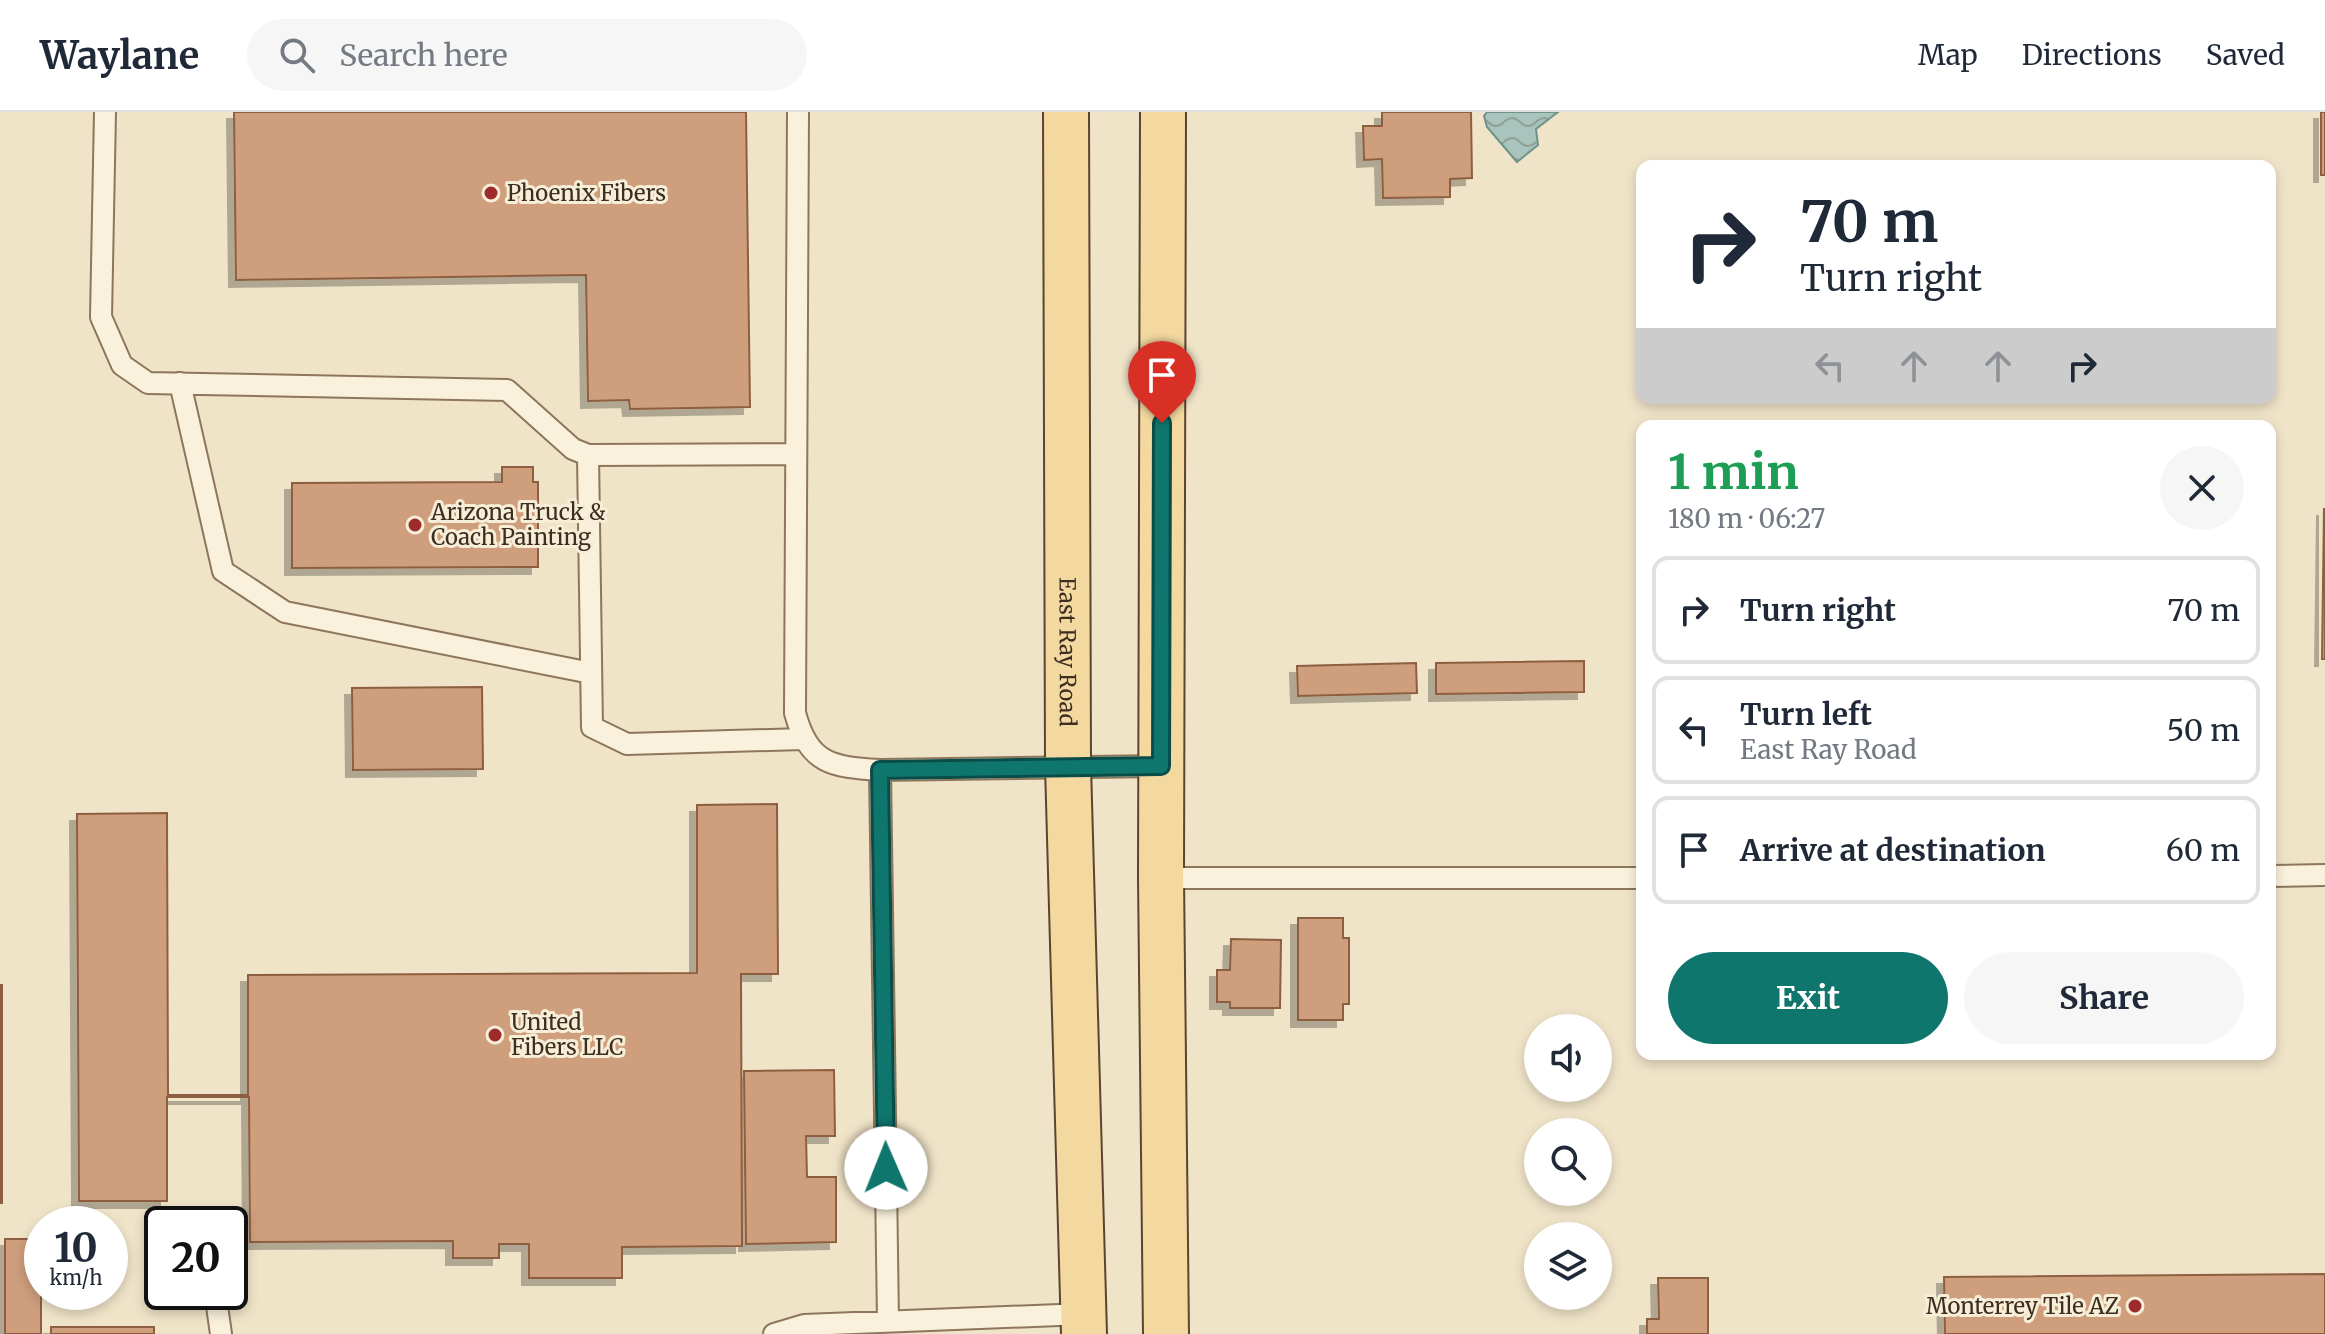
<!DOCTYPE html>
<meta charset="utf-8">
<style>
body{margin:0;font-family:Merriweather,serif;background:#f6f6f7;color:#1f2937;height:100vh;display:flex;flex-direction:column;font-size:30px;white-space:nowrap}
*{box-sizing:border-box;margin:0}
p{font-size:26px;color:#747a83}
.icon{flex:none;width:44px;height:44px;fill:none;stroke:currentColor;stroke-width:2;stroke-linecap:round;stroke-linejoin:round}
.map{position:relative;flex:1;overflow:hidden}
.sheet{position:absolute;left:1636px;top:308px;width:640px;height:640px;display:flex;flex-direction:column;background:#fff;border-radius:16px;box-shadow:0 4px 12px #0003}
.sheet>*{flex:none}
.banner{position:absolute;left:1636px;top:48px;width:640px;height:244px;border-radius:16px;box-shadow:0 4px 12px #0003;background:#fff;color:#1f2937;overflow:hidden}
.fabs{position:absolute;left:1524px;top:902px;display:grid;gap:16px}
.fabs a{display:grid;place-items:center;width:88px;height:88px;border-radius:50%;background:#fff;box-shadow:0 4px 12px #0003;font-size:40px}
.speed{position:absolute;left:24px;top:1094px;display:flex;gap:16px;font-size:40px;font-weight:700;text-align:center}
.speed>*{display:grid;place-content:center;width:104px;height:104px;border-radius:50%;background:#fff;box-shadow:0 4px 12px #0003;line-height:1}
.speed small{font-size:20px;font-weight:400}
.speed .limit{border:4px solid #111;border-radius:12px;background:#fff;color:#111}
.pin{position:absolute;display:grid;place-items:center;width:68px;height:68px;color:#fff;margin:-82px -34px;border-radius:50% 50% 50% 0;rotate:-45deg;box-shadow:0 0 8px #0007}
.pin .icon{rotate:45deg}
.me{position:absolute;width:88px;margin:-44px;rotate:359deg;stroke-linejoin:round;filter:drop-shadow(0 0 6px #0008)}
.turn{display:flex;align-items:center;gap:28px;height:168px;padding:0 32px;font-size:36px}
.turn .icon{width:104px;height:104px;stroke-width:2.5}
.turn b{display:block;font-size:56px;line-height:68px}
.lanes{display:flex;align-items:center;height:76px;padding:0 32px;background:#0003;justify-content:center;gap:40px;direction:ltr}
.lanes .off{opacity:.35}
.round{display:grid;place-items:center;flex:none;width:84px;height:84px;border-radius:42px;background:#f6f6f7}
.headline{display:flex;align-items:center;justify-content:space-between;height:136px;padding:0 32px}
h1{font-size:48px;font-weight:700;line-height:60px;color:#1e9e55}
.cta{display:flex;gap:16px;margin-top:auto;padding:16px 32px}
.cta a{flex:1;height:92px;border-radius:48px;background:#0f766e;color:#fff;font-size:32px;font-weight:700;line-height:92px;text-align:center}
.cta a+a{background:#f6f6f7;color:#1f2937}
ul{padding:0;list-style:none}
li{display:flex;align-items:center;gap:24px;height:108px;margin:0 16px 12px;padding:0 16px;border:4px solid #e0e1e3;border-radius:16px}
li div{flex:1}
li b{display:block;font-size:30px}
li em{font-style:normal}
header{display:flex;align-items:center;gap:48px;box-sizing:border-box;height:112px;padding:0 40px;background:#fff;border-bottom:2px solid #e0e1e3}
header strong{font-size:38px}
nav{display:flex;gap:44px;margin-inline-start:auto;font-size:28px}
.search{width:560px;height:72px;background:#f6f6f7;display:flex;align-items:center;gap:20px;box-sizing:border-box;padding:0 28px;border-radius:44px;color:#747a83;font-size:30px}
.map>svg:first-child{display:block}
.water{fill:url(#water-waves);stroke:#6f938a;stroke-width:2}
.building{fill:#cf9f7d;stroke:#8d5f41;stroke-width:2;filter:url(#shadow)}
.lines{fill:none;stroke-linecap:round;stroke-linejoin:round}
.service-casing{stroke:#8d765c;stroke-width:24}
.primary-casing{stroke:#5b4430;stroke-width:48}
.service{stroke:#faf1dc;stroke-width:20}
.primary{stroke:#f3d9a0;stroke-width:44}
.route-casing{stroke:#0a4d48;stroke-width:20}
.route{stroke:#0f766e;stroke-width:14}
.poi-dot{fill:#9e2a2b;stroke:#f7eed8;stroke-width:3}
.labels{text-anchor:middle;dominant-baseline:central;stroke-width:6;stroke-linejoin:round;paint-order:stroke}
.poi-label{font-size:22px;fill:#3d2e20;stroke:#f7eed8;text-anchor:start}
.street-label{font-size:22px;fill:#3d2e20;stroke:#f7eed8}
</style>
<header>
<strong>Waylane</strong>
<div class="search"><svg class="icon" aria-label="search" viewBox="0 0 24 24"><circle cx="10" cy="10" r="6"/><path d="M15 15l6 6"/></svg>Search here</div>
<nav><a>Map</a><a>Directions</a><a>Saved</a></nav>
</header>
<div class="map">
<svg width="2325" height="1222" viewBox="0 0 2325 1222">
<defs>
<pattern id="water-waves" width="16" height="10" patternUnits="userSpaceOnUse" patternTransform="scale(2)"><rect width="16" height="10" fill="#a9c4bc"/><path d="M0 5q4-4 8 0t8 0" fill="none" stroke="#8ba098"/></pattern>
<filter id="shadow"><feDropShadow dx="-7" dy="7" stdDeviation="0" flood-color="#0004"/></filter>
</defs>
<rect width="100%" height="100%" fill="#f0e4c8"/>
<path class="water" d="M1487,0H1558L1536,17L1538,33L1517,50L1487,15L1484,4Z"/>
<path class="building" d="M234,0H746L750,295L630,297L629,288L588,289L586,163L236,168Z
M1382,0H1471L1472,66L1450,67V85L1383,86L1382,47L1364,48L1363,14H1382Z
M2321,0H2325V63H2321Z
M502,355H533V370H538V455L292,456V371L502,370Z
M2324,397H2325V547H2322Z
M1584,549V580L1436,582V551Z
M1416,551L1417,581L1298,584L1297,554Z
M482,575L483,657L353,658L352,576Z
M777,692L778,862H741L742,1134L622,1135V1166H529V1132H499V1146H453V1129L250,1130L249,985H167V1089H79L77,702L167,701L168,983H248V863L697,861V693Z
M1298,806H1343V826H1349V892H1343V908H1298Z
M1231,827L1281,828L1280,896H1230V890H1217V858H1230Z
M0,873H2V1091H0Z
M834,958L835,1024H806L807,1065H836V1130L746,1132L744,959Z
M5,1127H41V1222H5Z
M2325,1162V1222H1945L1944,1165Z
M1658,1166H1708V1222H1647V1207H1659Z
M51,1215H154V1222H51Z"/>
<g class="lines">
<defs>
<path id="service" d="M105,0L101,205L122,253L148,271L507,278L573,337L588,343L796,342
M798,0L795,601C809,652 831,655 880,658
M180,271L223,459L285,500L591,561
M588,343L592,615L627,632L802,627
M2270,764L2325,763
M1161,766H1642
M216,1187L221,1222
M888,1209L880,658L1161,654
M774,1222L804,1213L1084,1202"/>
<g id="primary">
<path id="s1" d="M1066,0L1068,654L1084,1222"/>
<path d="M1163,0L1161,766L1166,1222"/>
</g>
</defs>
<use href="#service" class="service-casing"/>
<use href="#primary" class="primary-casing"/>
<use href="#service" class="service"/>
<use href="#primary" class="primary"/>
</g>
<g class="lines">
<defs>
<path id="route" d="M886,1056L880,658L1161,654L1162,311"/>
</defs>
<use href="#route" class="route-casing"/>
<use href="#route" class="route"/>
</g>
<g class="poi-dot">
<circle cx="491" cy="81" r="8"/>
<circle cx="415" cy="413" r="8"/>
<circle cx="495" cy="923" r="8"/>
<circle cx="2135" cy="1194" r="8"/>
</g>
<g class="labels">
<g class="poi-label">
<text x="507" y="81">Phoenix Fibers</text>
<text x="431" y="400">Arizona Truck &amp;<tspan x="431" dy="25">Coach Painting</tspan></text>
<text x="511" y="910">United<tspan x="511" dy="25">Fibers LLC</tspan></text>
<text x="2119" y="1194" text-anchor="end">Monterrey Tile AZ</text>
</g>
<g class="street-label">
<text stroke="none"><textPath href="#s1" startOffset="540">East Ray Road</textPath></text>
</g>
</g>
</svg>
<div class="fabs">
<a><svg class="icon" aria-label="sound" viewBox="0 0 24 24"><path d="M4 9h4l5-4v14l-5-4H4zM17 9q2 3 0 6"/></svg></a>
<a><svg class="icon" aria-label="search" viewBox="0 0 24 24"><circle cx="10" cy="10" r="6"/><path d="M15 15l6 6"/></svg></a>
<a><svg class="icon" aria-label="layers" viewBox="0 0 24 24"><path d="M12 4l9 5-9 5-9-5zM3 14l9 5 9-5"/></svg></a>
</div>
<div class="speed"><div>10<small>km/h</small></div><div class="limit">20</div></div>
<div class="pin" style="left:1162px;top:311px;background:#d93025"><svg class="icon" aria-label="arrive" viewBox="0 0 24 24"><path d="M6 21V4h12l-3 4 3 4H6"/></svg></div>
<svg class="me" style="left:886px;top:1056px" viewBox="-20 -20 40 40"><circle r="19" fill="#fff"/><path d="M0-13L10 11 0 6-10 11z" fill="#0f766e"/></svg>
<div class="banner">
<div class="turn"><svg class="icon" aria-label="right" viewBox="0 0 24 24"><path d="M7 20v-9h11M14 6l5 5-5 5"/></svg><div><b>70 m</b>Turn right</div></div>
<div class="lanes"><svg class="icon off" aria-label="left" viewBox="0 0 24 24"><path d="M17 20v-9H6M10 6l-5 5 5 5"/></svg><svg class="icon off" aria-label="ahead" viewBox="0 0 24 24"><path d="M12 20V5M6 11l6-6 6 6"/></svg><svg class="icon off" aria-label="ahead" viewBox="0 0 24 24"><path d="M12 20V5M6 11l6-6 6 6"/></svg><svg class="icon" aria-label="right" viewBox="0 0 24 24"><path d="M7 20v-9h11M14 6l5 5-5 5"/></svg></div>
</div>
<section class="sheet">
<div class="headline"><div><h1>1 min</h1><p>180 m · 06:27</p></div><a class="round"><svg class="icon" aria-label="close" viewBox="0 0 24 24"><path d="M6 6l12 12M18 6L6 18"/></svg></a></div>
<ul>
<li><svg class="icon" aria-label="right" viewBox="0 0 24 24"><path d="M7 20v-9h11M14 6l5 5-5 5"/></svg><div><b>Turn right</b></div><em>70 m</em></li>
<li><svg class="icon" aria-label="left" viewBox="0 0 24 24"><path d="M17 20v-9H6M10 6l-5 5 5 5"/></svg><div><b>Turn left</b><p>East Ray Road</p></div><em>50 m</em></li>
<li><svg class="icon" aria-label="arrive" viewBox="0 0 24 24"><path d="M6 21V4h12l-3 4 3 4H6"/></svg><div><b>Arrive at destination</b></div><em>60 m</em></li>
</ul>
<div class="cta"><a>Exit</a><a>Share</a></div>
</section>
</div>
